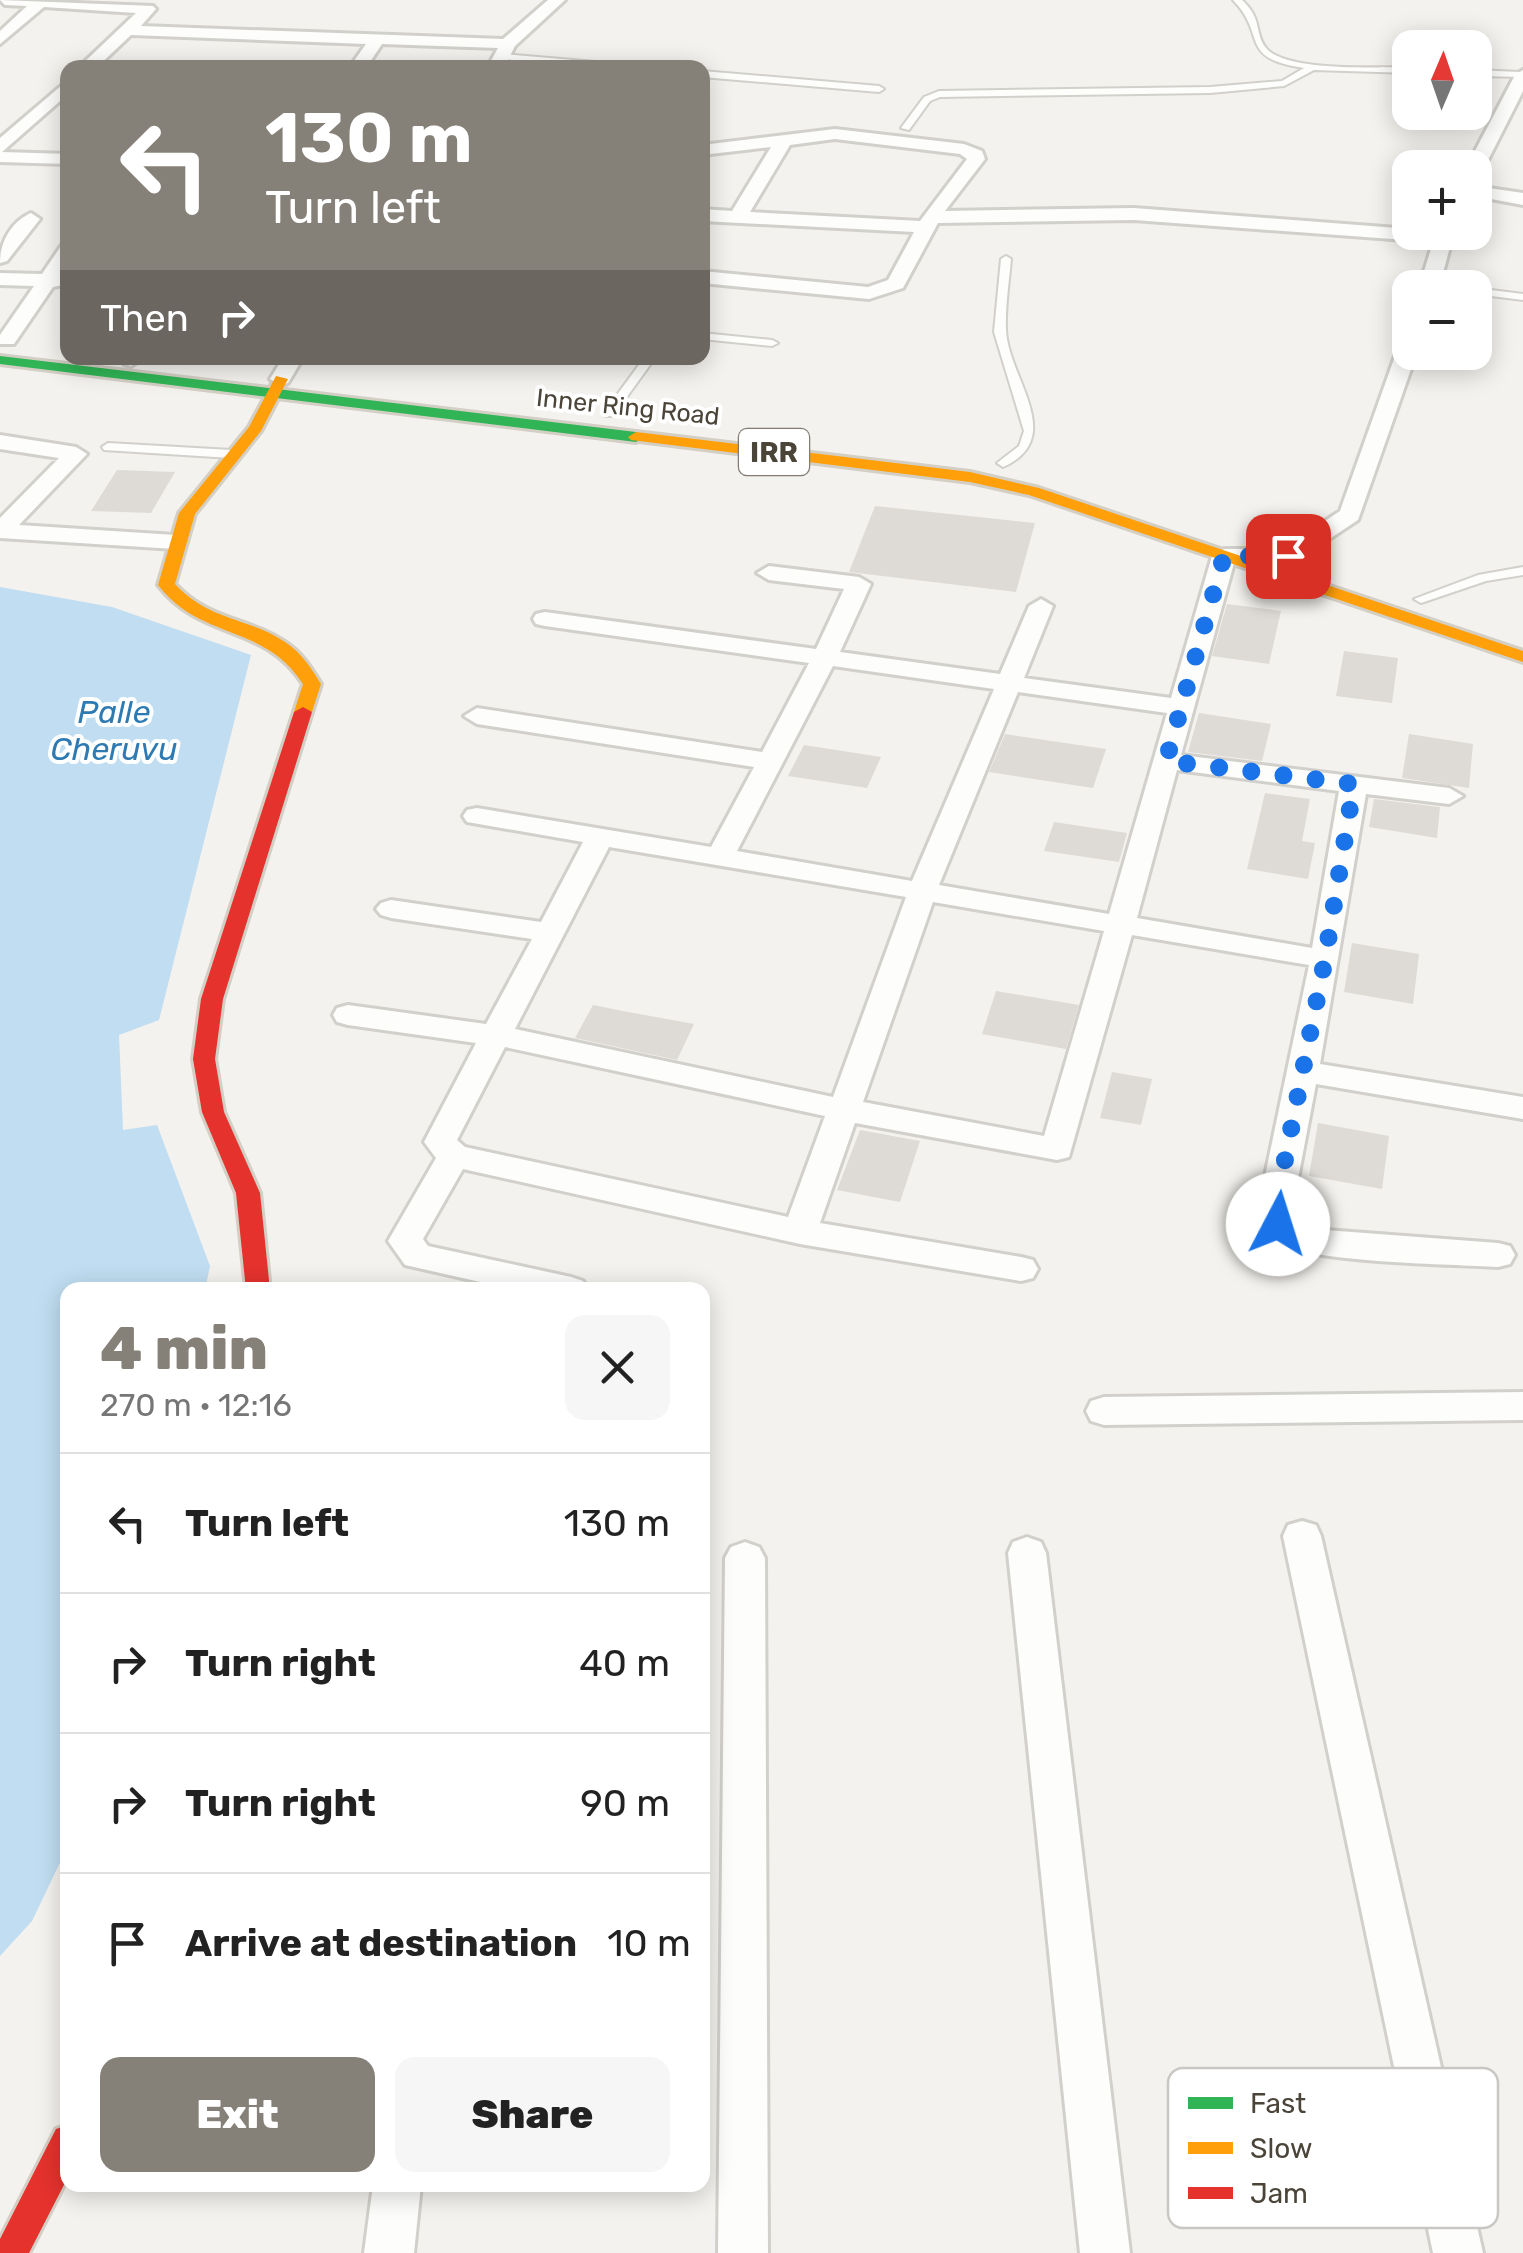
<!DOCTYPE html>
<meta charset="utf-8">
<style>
body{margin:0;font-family:Rubik,sans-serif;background:#f6f6f6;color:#222;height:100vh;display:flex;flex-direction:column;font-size:38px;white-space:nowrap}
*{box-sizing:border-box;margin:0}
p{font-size:32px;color:#767676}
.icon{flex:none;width:55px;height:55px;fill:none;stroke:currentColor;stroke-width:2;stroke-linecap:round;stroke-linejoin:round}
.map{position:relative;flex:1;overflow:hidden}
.panel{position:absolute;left:60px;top:1282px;width:650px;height:910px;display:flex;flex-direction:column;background:#fff;border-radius:20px;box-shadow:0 5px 25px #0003}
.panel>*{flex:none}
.guide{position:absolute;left:60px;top:60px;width:650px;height:305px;border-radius:20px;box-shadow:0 5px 25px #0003;background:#868178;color:#fff;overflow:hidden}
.needle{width:65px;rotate:2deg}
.fabs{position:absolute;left:1392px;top:30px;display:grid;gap:20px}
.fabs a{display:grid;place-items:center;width:100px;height:100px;border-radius:20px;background:#fff;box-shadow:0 5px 25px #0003;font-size:50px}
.pin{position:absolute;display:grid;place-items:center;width:85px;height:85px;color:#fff;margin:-42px;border-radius:20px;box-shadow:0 5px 15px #0006}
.me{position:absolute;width:110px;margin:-55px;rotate:5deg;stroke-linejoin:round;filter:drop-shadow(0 0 8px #0008)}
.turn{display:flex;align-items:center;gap:35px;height:210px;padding:0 40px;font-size:45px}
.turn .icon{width:130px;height:130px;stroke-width:2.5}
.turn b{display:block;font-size:70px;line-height:85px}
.then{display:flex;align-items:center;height:95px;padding:0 40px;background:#0003;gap:20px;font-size:38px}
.round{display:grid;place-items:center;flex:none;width:105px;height:105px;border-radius:20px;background:#f6f6f6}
.overview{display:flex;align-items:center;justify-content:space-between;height:170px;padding:0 40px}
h1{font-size:60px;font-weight:800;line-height:75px;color:#868178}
.action{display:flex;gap:20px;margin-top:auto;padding:20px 40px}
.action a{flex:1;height:115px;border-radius:20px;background:#868178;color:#fff;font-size:40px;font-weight:800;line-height:115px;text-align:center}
.action a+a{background:#f6f6f6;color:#222}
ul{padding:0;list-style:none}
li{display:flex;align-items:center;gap:30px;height:140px;padding:0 40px;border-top:2px solid #e0e0e0}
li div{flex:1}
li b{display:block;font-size:38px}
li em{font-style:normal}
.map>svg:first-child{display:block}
.water{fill:#c0ddf1}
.building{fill:#dedbd6}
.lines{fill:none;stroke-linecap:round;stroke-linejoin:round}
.lane-casing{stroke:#d2d0cb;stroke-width:4}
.street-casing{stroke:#d2d0cb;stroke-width:6}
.fast-casing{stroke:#d3cfc5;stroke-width:6}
.slow-casing{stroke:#d3cfc5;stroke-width:6}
.jam-casing{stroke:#d3cfc5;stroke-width:6}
.lane{fill:#fdfdfc;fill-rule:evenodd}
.street{fill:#fdfdfc;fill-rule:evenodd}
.fast{fill:#30b455;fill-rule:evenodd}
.slow{fill:#ff9f0a;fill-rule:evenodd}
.jam{fill:#e5322d;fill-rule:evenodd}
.route{stroke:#1a73e8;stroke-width:18;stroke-dasharray:0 32.4}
.labels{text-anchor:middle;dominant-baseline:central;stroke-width:8;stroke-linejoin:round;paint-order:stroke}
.far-street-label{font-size:25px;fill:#4b4439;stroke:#fff}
.shield{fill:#fff;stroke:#817c74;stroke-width:2.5}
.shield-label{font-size:28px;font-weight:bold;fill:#4b4439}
.water-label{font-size:32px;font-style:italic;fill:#2e7ab2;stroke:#fff}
.key{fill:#fff;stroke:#c9c7c4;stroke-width:2.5}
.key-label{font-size:28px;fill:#4b4439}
</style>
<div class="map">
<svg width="1523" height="2253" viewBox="0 0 1523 2253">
<rect width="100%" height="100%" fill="#f4f2ee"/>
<path class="water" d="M0,587L112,607L251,655L159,1020L119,1035L123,1130L157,1125L210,1266L205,1290H68L67,1848L32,1921L0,1956Z"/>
<path class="building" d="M117,470L175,472L151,513L91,511Z
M875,506L1035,523L1016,592L849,572Z
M1227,604L1281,611L1269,664L1212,656Z
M1344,651L1398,658L1392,703L1336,696Z
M1199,713L1271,724L1262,761L1188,752Z
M1005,734L1106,749L1093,788L989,772Z
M1409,734L1473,744L1469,788L1402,778Z
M804,745L881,757L867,788L788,776Z
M1265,793L1310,799L1302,841L1315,843L1308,879L1247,869Z
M1374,799L1440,807L1437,838L1369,827Z
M1054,822L1127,833L1119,862L1044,851Z
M1352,943L1419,954L1413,1004L1344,992Z
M996,991L1079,1005L1066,1049L982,1034Z
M593,1005L623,1011L694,1024L677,1060L575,1038Z
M1112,1072L1152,1079L1141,1125L1100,1118Z
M1318,1123L1389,1136L1382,1189L1309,1176Z
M860,1130L920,1141L900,1202L837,1190Z"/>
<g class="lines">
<defs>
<path id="lane" d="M1233,0H1242C1263,19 1254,33 1266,48C1286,72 1379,67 1410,67V73L1314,70L1284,86L1210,93L940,97L930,101L909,130L901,128L924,97L939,91L1210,87L1282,81L1304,68C1237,58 1268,36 1233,0Z
M501,54L632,65L636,68H598L504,59Z
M1475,70L1520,72L1523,77L1475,76Z
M702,71L879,86L884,89L879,92L702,77Z
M1006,256L1011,259C1009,282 1005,307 1006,330C1008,378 1068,438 1003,467L997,463L1019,446L1024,431L994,332L1001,259Z
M1430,282L1455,288L1426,287V283Z
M1475,288L1523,294V300L1475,294Z
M702,333L772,340L778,343L772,346L702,339Z
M644,358H655L613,416H605L603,414Z
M108,443L231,450L237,454L231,458L104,450L102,447Z
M1523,567V575L1486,581L1421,603L1414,599L1478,575Z"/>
<path id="street" d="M0,0L153,6L156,9L141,26L503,39L548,0H565L515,46L504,68H487L498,48L382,44L366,68H349L366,44L131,35L96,68H78L136,13L44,7L0,44V31L27,6L5,5Z
M1523,70V91L1484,168L1475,173V168H1466L1515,75Z
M68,80V94L2,152L68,154V164L0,162V138Z
M835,129L964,144L982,151L985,159L945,211L1134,208L1410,229V232H1454L1439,288H1419L1433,242L1134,220L938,223L903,288L869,299L702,283V271L868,287L888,280L914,232L702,221V209L732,211L771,147L702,155V145ZM835,139L960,154L967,159L920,221L750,212L790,145Z
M1475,186L1523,193V205L1475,196Z
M31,213L40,219L7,261L0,263C0,242 11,222 31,213Z
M68,244V265L61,275L67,277L68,284L53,287L14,344H0V335L34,286L0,285V273L42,274L61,246Z
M1410,336V352H1417L1358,520L1296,561L1234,563L1181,755L1449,788L1463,796L1449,804L1366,794L1320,1064L1523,1097V1119L1316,1084L1293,1205L1296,1219L1312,1229L1498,1243L1510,1246L1515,1255L1510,1264L1498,1267C1450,1264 1318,1263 1282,1244C1267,1236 1261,1220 1259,1205L1309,965L1132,935L1069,1157L1057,1160L855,1123L820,1223L1021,1257L1033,1260L1038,1269L1033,1278L1021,1281L800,1244L463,1169L423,1239L428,1246L571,1277L583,1281L588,1290H515L405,1265L388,1241L436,1158L424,1142L476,1043L348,1025L337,1022L333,1015L337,1008L348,1005L486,1024L532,939L391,918L381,915L376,909L381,903L391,900L541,922L583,842L467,822L463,816L467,810L477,808L711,847L754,767L477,724L464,716L477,708L762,752L809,663L545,626L536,624L533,619L536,614L545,612L816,649L844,589L769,580L757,573L769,566L859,577L871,584L840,652L1000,674L1029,606L1041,599L1053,606L1024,678L1171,698L1212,556L1224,549H1283L1340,511L1400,342ZM833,666L994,689L912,881L737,851ZM1018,692L1167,713L1109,914L939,885ZM1177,770L1339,791L1312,948L1137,918ZM609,847L906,897L833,1097L515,1029ZM933,902L1104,931L1044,1136L863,1102ZM505,1047L825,1116L788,1217L465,1147L457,1140Z
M122,358H143L131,366L124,364Z
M283,358H303L288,383L281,385L270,379Z
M0,435L76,447L87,454L19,525L175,535L187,542L175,549L0,538V518L59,458L0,449Z
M1523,1392V1420L1104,1425L1091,1421L1086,1411L1091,1401L1104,1397Z
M1302,1521L1316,1525L1321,1536L1483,2253H1433L1283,1536L1288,1525Z
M1027,1537L1041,1542L1046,1553L1130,2253H1080L1008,1553L1013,1542Z
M745,1542L759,1547L765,1558L768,2253H718L725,1558L731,1547Z
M373,2185H421L414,2253H364Z"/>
<path id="fast" d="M0,356L636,432L644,437L636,442L0,364Z"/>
<path id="slow" d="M276,376L288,379L261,431L195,514L175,584C209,621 247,617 285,642C302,653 311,668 321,684L312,712L303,717L294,712L303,684C264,623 201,641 158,585L179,513L249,427Z
M636,432L970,472L1039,488L1523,651V662L1029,495L970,482L631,440L628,437Z"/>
<path id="jam" d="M303,707L312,712L223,999L215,1059L224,1112L260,1193L270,1290H246L236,1193L202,1112L193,1059L201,999L294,712Z
M68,2125V2177L29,2253H0V2239L56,2129Z"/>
</defs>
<use href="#lane" class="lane-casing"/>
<use href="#street" class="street-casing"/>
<use href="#fast" class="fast-casing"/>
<use href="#slow" class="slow-casing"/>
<use href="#jam" class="jam-casing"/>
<use href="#lane" class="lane"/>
<use href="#street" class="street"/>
<use href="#fast" class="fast"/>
<use href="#slow" class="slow"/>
<use href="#jam" class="jam"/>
</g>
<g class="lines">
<path class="route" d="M1278,1224L1276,1205L1325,959L1354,784L1166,761L1224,556H1288"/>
</g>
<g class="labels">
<g class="far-street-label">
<text transform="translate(628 407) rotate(6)">Inner Ring Road</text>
</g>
<rect class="shield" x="739" y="429" width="70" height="46" rx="8"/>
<g class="shield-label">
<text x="774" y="452">IRR</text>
</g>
<g class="water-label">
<text x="114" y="712">Palle<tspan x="114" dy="37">Cheruvu</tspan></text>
</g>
</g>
<rect x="1168" y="2068" width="330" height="160" rx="15" class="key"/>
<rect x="1188" y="2097" width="45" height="12" fill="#30b455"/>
<rect x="1188" y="2142" width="45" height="12" fill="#ff9f0a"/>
<rect x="1188" y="2187" width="45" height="12" fill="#e5322d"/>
<g class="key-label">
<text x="1250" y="2113">Fast</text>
<text x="1250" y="2158">Slow</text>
<text x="1250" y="2203">Jam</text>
</g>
</svg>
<div class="fabs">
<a><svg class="needle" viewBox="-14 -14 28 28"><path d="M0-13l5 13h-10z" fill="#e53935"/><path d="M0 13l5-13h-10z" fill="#767676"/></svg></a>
<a>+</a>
<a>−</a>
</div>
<div class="pin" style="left:1288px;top:556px;background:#d93025"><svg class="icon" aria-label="arrive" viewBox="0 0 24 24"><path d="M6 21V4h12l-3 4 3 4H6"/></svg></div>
<svg class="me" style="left:1278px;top:1224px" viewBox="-20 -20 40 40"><circle r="19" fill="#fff"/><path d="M0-13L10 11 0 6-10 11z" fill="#1a73e8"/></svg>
<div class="guide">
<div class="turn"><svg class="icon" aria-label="left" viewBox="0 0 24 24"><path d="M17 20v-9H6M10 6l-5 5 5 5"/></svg><div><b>130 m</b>Turn left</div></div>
<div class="then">Then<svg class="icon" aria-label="right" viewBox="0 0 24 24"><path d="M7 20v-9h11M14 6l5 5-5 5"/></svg></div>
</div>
<section class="panel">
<div class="overview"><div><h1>4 min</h1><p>270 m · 12:16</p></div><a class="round"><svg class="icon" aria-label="close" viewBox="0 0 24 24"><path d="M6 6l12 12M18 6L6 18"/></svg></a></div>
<ul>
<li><svg class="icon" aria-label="left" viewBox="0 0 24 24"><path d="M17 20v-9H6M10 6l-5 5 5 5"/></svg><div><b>Turn left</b></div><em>130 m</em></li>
<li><svg class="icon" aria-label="right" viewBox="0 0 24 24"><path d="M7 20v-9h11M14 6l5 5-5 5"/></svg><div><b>Turn right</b></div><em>40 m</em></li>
<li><svg class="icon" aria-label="right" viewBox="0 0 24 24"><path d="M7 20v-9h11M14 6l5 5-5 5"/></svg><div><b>Turn right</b></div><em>90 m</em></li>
<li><svg class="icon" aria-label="arrive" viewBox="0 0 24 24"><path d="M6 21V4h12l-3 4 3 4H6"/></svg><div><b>Arrive at destination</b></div><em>10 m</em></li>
</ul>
<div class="action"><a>Exit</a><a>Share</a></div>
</section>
</div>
